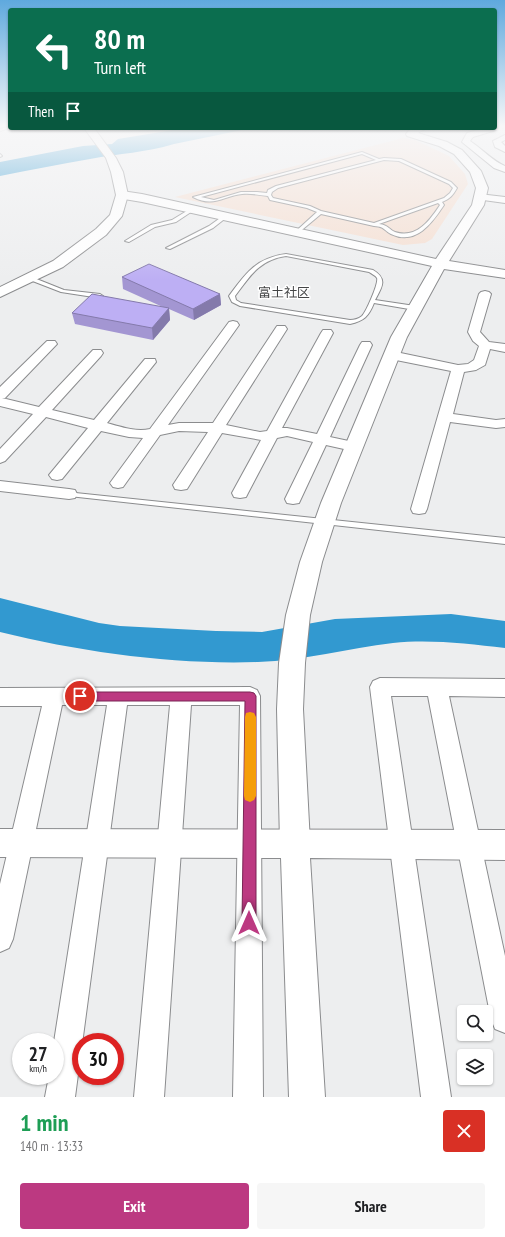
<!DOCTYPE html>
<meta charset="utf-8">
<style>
body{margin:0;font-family:"PT Sans Narrow","Noto Sans SC",sans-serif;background:#f6f6f6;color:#202124;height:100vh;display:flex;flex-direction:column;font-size:15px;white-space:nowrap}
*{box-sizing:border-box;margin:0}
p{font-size:13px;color:#757577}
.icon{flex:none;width:22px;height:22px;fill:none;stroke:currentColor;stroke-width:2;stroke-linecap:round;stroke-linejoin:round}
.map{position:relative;height:1097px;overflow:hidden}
.details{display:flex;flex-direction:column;background:#fff;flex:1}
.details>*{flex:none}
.hud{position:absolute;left:8px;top:8px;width:489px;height:122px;border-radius:4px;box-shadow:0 1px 3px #0004;background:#0b6e4f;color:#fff;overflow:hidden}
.fabs{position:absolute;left:457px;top:1005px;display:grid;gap:8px}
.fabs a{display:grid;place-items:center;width:36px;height:36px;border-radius:4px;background:#fff;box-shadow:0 1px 3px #0004;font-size:20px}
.speed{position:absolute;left:12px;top:1033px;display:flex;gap:8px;font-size:20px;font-weight:700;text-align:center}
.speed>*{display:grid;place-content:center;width:52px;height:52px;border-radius:50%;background:#fff;box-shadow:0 1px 3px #0004;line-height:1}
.speed small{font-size:10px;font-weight:400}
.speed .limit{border:6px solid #d22;background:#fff;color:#111}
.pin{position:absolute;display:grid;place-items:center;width:34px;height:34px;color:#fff;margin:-17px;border:2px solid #fff;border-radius:50%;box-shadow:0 1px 4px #0007}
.me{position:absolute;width:44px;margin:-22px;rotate:0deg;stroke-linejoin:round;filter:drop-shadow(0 0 3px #0008)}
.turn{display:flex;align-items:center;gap:14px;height:84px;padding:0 20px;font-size:18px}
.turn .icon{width:52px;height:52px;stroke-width:2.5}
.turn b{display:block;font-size:28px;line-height:34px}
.then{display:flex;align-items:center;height:38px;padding:0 20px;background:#0003;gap:8px;font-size:15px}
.round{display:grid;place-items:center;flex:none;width:42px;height:42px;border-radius:4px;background:#f6f6f6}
.head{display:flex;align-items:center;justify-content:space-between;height:68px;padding:0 20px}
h1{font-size:24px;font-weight:600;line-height:30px;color:#1e9e55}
.button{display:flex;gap:8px;margin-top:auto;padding:8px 20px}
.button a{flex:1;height:46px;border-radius:4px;background:#bc3981;color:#fff;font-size:16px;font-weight:600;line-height:46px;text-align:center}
.button a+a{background:#f6f6f6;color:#202124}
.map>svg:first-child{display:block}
.commercial{fill:#f5dfd2}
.water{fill:#3299d0}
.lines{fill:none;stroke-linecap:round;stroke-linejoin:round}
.service-casing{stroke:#8b8c8e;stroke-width:2}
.minor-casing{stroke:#8b8c8e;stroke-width:2}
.tertiary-casing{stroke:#8b8c8e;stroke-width:2}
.secondary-casing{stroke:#8b8c8e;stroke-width:2}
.primary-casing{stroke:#8b8c8e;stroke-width:2}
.service{fill:#fff;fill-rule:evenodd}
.minor{fill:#fff;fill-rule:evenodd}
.tertiary{fill:#fff;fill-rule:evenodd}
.secondary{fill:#fff;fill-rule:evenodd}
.primary{fill:#fff;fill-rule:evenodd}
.wall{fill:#a396d2}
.shaded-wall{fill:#847aab}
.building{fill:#bdaff4;stroke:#847aab}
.route{fill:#bc3981;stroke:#7a2554}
.slow{fill:#f59e0b}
.labels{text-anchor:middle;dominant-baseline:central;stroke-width:3;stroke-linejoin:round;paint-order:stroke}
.far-neighbourhood-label{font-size:13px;fill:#444546;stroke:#fff}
</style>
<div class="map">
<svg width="505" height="1097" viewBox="0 0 505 1097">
<rect width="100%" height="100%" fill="#edeeef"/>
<path class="commercial" d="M403,138L415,140L449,156L465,174L468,184L432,239L425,243L403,245L175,197Z"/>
<path class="water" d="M185,128H252L174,144C145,153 120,153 90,159C60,164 30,170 0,176V162L83,146L112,144L118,139Z
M0,598L99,623L120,626L216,631L262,632L335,619L451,614L505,621V648C468,644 431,639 393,643C348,648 304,661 258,662C175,665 81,652 0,632Z"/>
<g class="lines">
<defs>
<path id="service" d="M10,126V128L0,131V129Z
M362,152L379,159L384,158L401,159L451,182L457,188C453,195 450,199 442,202L444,205C432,223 416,246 391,234C383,230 386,227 374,226L321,214L297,234L295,233V232L317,212L307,208L270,200L268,196C259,195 251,193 242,194C223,196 214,208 193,197ZM362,154L376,160L276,186L268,190L267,193L257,192H241L214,200L201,197ZM384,160L399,161L449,184L453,188L450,193L444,198L374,223L321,211L310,206L273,198L271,195L272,192L278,188ZM438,203L440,205C430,220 417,239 395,232C389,230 389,225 379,224Z
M0,154L2,156L0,157Z
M190,209L194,210L176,222L155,227L129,242L125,241L151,225L172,220Z
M223,216L227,217L213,228L170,249L166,248L209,226Z
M286,254L373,270C388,279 382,287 375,300L415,306L418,308L415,310L374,303C369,316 364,321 350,324L240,306L232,302L229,296C246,273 256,258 286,254ZM286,256L369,272C372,274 375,275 377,278C379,283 366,312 362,316C358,319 354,320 350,320L241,303L236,300L235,296C250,276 259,260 286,256Z
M30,278H34L64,290L100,294L103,296L100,298L61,292L30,280Z
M66,492L505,538V544L69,496L65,494Z"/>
<path id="minor" d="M495,126L497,128L496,130L473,137L470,141C481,148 494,162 505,166V172L494,168L462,142L467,133L485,128H495Z
M505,135V140L501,142L505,146V152L495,147L493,141Z
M479,194L505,197V203L476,199L474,197L476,195Z
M485,291L489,292L491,294L480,332L489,342L505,344V352L490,349L485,365L476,370L464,372L453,414L496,420L505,419V427L496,428L450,422L427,509L425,513L419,514L413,513L411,509L451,371L391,359L387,358L385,355L387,352L391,351L458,365L468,364L474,360L479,346L473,341L468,332L479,294L481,292Z
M233,321L237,322L239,325L168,425L179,423H213L275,329L277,326H285L287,329L226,425L260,432L267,431L321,333L323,330H331L333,333L282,428H287L317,434L360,345L362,342H370L372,345L330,437L358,443L360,446L358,449L353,451L326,445L299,503L293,504L287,503L285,499L313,442L287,436L277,438L248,493L246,497L240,498L234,497L232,493L261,440L222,433L187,489L181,490L175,489L173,485L208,432L179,431L160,435L123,487L118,488L113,487L110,483L143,438L129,437L101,431L62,479L57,480L52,479L49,475L88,428L46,417L5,461L0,463V449L33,414L0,406V387L47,341H55L57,344L5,398H2L39,407L93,350H101L103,353L101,356L52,410L94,420L145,359H155L156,362L107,423C121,427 136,432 150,429L229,322Z
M0,481L69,489L75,490L77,494L75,498L69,499L0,491Z
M380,678L505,679V697L449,696L505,956V1033L495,1029L491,1019L428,696H391L451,1097H421L370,687L373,681Z
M250,687L257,690L260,696L263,1097H233L240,705H191L164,1097H134L170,705H127L75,1097H45L49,1076H55L54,1042L107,705H62L13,939L9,948L0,952V884L42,706H0V688Z"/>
<path id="tertiary" d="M0,829L505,830V860L310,858L325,1097H289L281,858L0,857Z"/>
<path id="secondary" d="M411,128H427L418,133L447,142L462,150L481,171L488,188L484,205L449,261L505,270V278L444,269L407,337L341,503L322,562L310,615L305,663L303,709L310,843L306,854L295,858L284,854L280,843L277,709L279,663L286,615L300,562L321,503L391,337L432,266L142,202L118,198L116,195L118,192L122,191L142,194L436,259L472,205L476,188L470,172L454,154L439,146L407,136L406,134Z"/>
<path id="primary" d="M84,128H94L116,158L123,172L128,195L122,216L106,235L63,267L0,297V287L53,261L96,229L110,215L116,195L111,172L106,158Z"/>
</defs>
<use href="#service" class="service-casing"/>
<use href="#minor" class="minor-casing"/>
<use href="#tertiary" class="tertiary-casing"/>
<use href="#secondary" class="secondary-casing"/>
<use href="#primary" class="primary-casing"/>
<use href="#service" class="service"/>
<use href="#minor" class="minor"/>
<use href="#tertiary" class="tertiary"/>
<use href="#secondary" class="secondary"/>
<use href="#primary" class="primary"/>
</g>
<path class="wall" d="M122,277L220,294L221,305L194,320L169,309L170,320L153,340L75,324L72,313L165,308L123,289Z"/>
<path class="shaded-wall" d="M220,294L221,305L194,320L193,309Z
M169,308L170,320L153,340L152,328Z"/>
<path class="building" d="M149,264L220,294L193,309L122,277Z
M92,294L169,308L152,328L72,313Z"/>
<linearGradient id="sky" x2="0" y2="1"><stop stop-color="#5fa9de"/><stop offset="0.45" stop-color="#f7f7f8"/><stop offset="1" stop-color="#f7f7f8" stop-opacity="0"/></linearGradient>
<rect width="505" height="280" fill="url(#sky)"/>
<path class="route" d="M80,692H250L254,693L256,696V923L254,927L249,929L244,927L242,923L245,701H80L76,700L74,696L76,693Z"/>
<path class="slow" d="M250,712L254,713L256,717V796L254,800L250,802L245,800L244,796L245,717L246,713Z"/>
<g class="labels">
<g class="far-neighbourhood-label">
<text x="284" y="292">富土社区</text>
</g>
</g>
</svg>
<div class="fabs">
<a><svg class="icon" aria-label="search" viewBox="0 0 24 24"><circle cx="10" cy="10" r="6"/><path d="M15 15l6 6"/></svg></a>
<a><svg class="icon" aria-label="layers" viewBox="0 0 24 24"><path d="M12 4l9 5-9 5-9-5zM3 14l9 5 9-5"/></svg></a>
</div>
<div class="speed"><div>27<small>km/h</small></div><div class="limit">30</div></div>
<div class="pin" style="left:80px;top:696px;background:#d93025"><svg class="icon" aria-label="arrive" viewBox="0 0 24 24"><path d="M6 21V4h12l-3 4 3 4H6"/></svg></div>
<svg class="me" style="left:249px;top:923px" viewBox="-20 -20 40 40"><path d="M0-17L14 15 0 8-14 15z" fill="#bc3981" stroke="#fff" stroke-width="4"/></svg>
<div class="hud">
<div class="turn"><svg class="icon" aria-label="left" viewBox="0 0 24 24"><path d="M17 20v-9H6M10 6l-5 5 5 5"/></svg><div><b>80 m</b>Turn left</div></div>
<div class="then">Then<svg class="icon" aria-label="arrive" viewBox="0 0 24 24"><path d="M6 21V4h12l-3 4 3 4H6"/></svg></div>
</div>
</div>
<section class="details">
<div class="head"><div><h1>1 min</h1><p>140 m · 13:33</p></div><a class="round" style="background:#d93025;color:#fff"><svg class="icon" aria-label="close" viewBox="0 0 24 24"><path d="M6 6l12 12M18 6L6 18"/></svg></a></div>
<div class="button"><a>Exit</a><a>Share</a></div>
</section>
